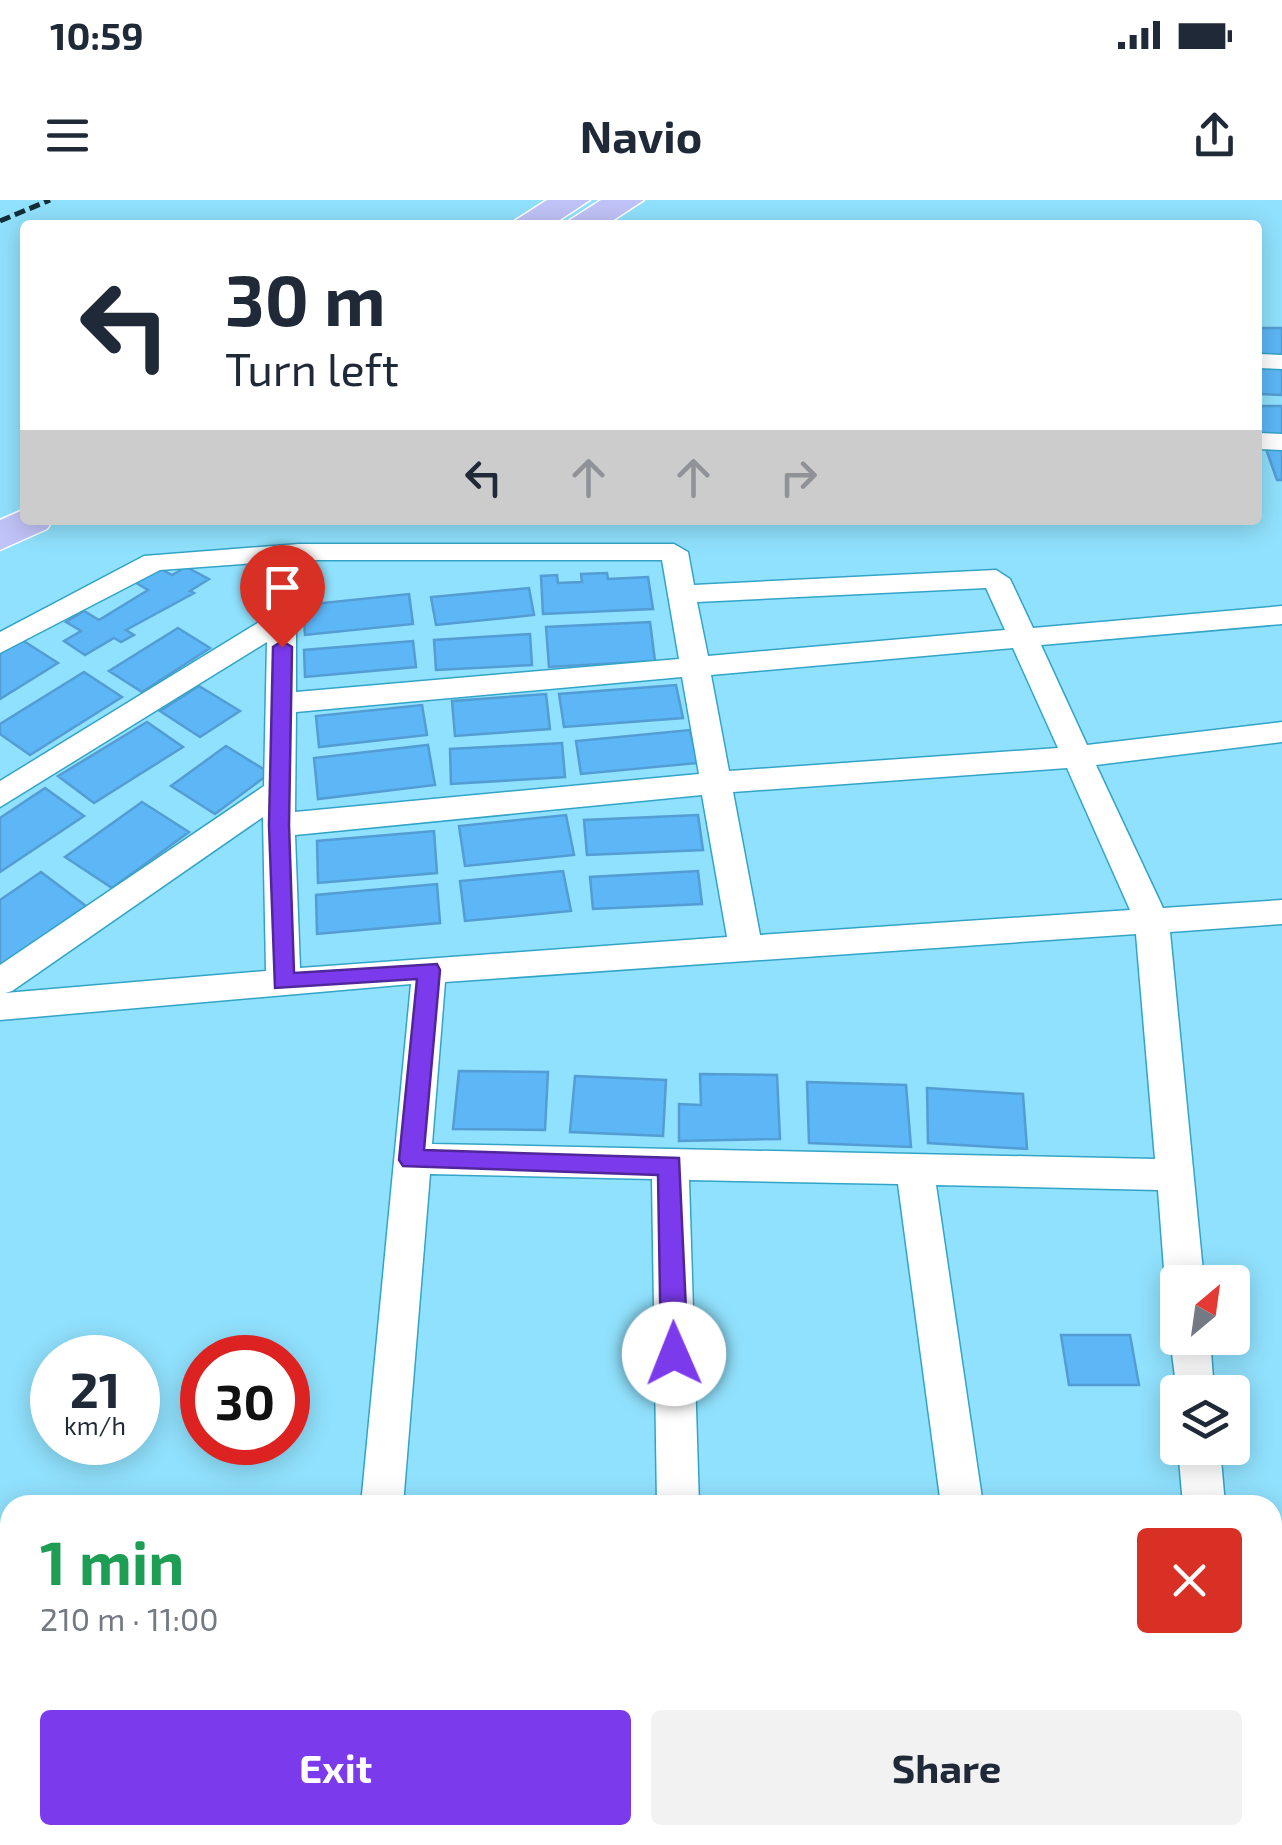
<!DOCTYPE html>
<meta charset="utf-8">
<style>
body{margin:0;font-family:"Exo 2",sans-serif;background:#f2f2f3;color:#1f2937;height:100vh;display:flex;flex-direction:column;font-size:38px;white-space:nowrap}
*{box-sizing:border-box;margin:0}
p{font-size:32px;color:#747a83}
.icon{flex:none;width:55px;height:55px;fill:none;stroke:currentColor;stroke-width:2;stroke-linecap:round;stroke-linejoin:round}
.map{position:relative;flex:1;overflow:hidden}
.drawer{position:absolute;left:0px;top:1295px;width:1282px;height:350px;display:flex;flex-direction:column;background:#fff;border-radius:30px 30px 0 0;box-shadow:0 5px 25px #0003}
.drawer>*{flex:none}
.hud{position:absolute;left:20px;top:20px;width:1242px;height:305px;border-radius:10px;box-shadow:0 5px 25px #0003;background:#fff;color:#1f2937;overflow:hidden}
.needle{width:65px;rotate:29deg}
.controls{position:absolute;left:1160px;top:1065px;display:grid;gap:20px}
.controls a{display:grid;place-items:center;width:90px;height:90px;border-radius:10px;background:#fff;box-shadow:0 5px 25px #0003;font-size:50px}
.speed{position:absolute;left:30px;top:1135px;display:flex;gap:20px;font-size:50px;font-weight:700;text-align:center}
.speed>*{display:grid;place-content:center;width:130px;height:130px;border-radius:50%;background:#fff;box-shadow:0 5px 25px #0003;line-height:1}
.speed small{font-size:25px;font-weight:400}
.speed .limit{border:15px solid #d22;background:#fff;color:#111}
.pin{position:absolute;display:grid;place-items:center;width:85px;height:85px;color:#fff;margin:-102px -42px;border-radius:50% 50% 50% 0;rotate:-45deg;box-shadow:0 0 10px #0007}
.pin .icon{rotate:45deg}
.me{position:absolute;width:110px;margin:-55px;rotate:359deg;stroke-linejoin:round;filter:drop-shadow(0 0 8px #0008)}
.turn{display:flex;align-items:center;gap:35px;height:210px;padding:0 40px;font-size:45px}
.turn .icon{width:130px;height:130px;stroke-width:2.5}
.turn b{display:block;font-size:70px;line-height:85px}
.lanes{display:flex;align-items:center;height:95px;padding:0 40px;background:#0003;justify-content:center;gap:50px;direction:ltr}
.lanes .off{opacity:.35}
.round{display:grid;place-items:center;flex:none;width:105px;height:105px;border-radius:10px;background:#f2f2f3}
.summary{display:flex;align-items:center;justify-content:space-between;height:170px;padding:0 40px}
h1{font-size:60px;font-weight:700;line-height:75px;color:#1e9e55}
.action{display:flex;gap:20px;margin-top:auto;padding:20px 40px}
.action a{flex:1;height:115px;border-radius:10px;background:#7c3aed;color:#fff;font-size:40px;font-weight:700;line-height:115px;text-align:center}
.action a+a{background:#f2f2f3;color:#1f2937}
.status{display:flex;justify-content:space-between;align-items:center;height:70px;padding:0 50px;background:#fff;direction:ltr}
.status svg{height:28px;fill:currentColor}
header{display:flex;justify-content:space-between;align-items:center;height:130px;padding:0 40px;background:#fff;font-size:45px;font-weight:700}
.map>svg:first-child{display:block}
.building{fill:#5db6f6;stroke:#539dd4;stroke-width:2.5}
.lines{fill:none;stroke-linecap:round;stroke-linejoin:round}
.minor-casing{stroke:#33a4c6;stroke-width:3}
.trunk-casing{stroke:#fff;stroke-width:3}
.minor{fill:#fff;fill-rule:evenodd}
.trunk{fill:#c0c3f7;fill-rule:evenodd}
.rail{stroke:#112d37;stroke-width:5;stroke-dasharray:11 5;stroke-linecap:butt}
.route{fill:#7c3aed;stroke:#51269a;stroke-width:2.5}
</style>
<div class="status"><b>10:59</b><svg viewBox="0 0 49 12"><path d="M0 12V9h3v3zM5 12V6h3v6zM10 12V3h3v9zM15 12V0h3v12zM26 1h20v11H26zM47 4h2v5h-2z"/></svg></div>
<header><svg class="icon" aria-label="menu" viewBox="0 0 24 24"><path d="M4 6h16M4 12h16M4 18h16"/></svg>Navio<svg class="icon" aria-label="share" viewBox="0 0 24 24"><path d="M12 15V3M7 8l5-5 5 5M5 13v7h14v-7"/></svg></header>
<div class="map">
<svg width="1282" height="1645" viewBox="0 0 1282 1645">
<rect width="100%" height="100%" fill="#90e1fd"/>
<path class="building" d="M1258,128H1282V155L1258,154Z
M1258,168H1282V195L1258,194Z
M1258,206H1282V236H1261Z
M1266,249H1282V280H1277Z
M157,367L172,375L186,367L209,379L190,391L194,393L126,430L134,435L121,442L114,438L85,455L64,441L81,431L66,422L84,411L99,420L148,390L133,381Z
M607,373L608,379L648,377L653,409L543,414L541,376L557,375L558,383L582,382L581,374Z
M529,388L534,415L436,425L431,397Z
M409,394L413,424L305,435L303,405Z
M650,422L655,461L549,467L546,427Z
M178,428L210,448L142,492L109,471Z
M530,434L532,465L436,470L434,440Z
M22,440L58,463L0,499V453Z
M413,441L416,467L305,477L304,450Z
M84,472L122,497L30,555L0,534V524Z
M676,485L683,518L564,527L559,494Z
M199,486L240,511L200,537L160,511Z
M546,494L550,529L455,536L452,501Z
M422,505L427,535L319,547L316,516Z
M147,522L183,547L94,603L58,576Z
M690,530L698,563L581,574L576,541Z
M562,543L565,577L451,584L450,549Z
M428,545L435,585L318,599L314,558Z
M226,546L270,573L215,614L171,586Z
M45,588L84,616L0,672V618Z
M142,602L189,632L112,688L65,657Z
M566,615L574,655L465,666L459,626Z
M698,615L703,650L587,655L584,620Z
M434,631L437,673L318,683L317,641Z
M563,671L571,711L465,721L460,681Z
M698,671L702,704L593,709L590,677Z
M41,672L86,706L0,766V700Z
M437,684L440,723L317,734L316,695Z
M459,871L548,872L545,930L453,929Z
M700,874L777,875L780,939L679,941V904L701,905Z
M575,876L666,880L663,936L570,932Z
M807,882L906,885L911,947L809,943Z
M927,888L1023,894L1027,949L928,943Z
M1061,1135H1130L1139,1185H1069Z"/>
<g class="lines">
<defs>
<path id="minor" d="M1258,154L1282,155V169L1258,168Z
M1258,233L1282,234V250L1258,249Z
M299,344H674L688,352L694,385L996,370L1010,379L1033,428L1282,406V424L1041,445L1087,545L1282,522V542L1096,565L1163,708L1282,700V724L1170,732L1204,1082H1178V1096L1171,1094L1165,1082L1158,990L936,985L983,1305H941L898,984L689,980L699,1305H657L652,979L430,974L403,1305H361L411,784L0,820V765L264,586L267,442L0,607V581L269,416L283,361L160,370L0,453V432L144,356ZM311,360H662L679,459L296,492V420ZM986,388L1005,430L708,456L697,402ZM1013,448L1058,548L729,571L711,475ZM682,477L699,574L295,612L296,512ZM1067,568L1130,710L760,735L733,592ZM702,595L727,737L300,768L295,635ZM263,617L266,771L5,793L12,791ZM1136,734L1155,959L432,944L445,782Z
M1176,1126L1178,1138H1210L1214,1192H1178V1200L1170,1138Z
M1178,1248H1220L1225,1305H1183Z
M1282,1405V1449L1272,1453V1409Z
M1272,1514L1282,1518V1574L1272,1570Z
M329,1635H377L376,1645H328Z
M661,1635H709V1645H661Z
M736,1635H800L796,1645H732Z"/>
<path id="trunk" d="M547,0H590L552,25H508Z
M601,0H644L606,25H562Z
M25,309V320H53L47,329L0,350V320Z"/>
</defs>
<use href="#minor" class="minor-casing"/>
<use href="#trunk" class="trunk-casing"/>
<use href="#minor" class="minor"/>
<use href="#trunk" class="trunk"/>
<path class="rail" d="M0,21L50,0"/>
</g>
<path class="route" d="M282,441L292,447L289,625L294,773L437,764L440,770L424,950L679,958L688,1154L684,1162L674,1165L665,1162L661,1154L658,975L403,966L399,960L417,779L275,788L269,625L273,447Z"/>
</svg>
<div class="controls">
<a><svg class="needle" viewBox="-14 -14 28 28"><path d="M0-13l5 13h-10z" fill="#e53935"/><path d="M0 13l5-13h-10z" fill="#747a83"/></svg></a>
<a><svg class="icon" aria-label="layers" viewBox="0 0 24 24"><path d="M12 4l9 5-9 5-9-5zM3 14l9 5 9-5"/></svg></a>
</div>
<div class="speed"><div>21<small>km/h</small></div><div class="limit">30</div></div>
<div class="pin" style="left:282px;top:447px;background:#d93025"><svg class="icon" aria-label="arrive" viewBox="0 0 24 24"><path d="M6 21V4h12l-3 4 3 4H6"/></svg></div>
<svg class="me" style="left:674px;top:1154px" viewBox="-20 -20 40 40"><circle r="19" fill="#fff"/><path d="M0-13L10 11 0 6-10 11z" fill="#7c3aed"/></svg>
<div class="hud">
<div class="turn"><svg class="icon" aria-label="left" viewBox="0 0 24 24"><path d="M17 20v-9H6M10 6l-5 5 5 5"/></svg><div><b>30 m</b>Turn left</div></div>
<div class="lanes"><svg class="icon" aria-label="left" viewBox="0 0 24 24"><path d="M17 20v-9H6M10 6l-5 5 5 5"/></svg><svg class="icon off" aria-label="ahead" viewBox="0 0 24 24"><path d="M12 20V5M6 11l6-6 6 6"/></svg><svg class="icon off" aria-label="ahead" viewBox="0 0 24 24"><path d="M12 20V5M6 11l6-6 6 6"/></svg><svg class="icon off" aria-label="right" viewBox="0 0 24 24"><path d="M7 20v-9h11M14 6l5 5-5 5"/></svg></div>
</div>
<section class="drawer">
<div class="summary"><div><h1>1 min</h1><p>210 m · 11:00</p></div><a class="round" style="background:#d93025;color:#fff"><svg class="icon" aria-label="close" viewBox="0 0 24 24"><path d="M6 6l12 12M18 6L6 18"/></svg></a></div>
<div class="action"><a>Exit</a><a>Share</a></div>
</section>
</div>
